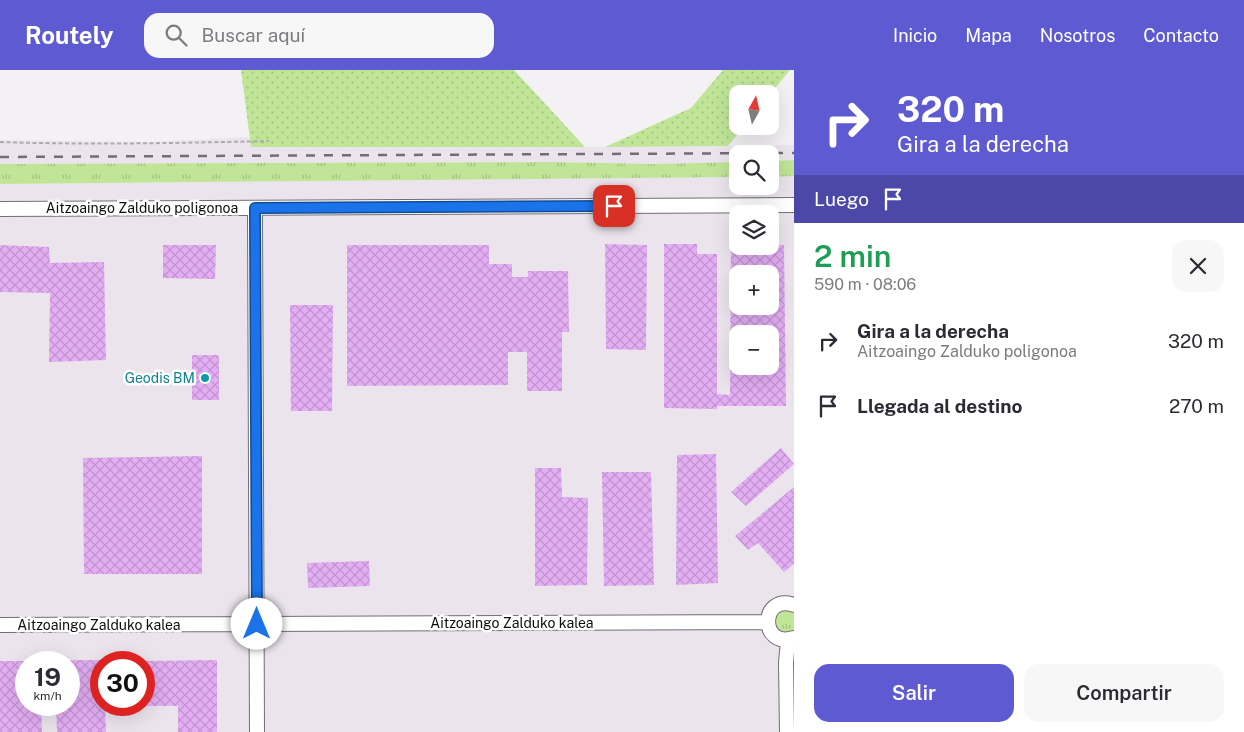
<!DOCTYPE html>
<html lang="es">
<meta charset="utf-8">
<style>
body{margin:0;font-family:"Public Sans",sans-serif;background:#f7f7f7;color:#2b2b33;height:100vh;display:flex;flex-direction:column;font-size:19px;white-space:nowrap}
*{box-sizing:border-box;margin:0}
p{font-size:16px;color:#7c7c81}
.icon{flex:none;width:28px;height:28px;fill:none;stroke:currentColor;stroke-width:2;stroke-linecap:round;stroke-linejoin:round}
.map{position:relative;flex:1;overflow:hidden}
.sheet{display:flex;flex-direction:column;background:#fff;width:450px}
.sheet>*{flex:none}
.top-card{background:#5e5ad2;color:#fff;overflow:hidden}
.needle{width:32px;rotate:8deg}
.fabs{position:absolute;left:729px;top:15px;display:grid;gap:10px}
.fabs a{display:grid;place-items:center;width:50px;height:50px;border-radius:10px;background:#fff;box-shadow:0 5px 20px #0002;font-size:25px}
.speed{position:absolute;left:15px;top:581px;display:flex;gap:10px;font-size:25px;font-weight:700;text-align:center}
.speed>*{display:grid;place-content:center;width:65px;height:65px;border-radius:50%;background:#fff;box-shadow:0 5px 20px #0002;line-height:1}
.speed small{font-size:12px;font-weight:400}
.speed .limit{border:8px solid #d22;background:#fff;color:#111}
.pin{position:absolute;display:grid;place-items:center;width:42px;height:42px;color:#fff;margin:-21px;border-radius:10px;box-shadow:0 2px 8px #0006}
.me{position:absolute;width:55px;margin:-28px;rotate:0deg;stroke-linejoin:round;filter:drop-shadow(0 0 4px #0008)}
.turn{display:flex;align-items:center;gap:18px;height:105px;padding:0 20px;font-size:22px}
.turn .icon{width:65px;height:65px;stroke-width:2.5}
.turn b{display:block;font-size:35px;line-height:42px}
.then{display:flex;align-items:center;height:48px;padding:0 20px;background:#0003;gap:10px;font-size:19px}
.round{display:grid;place-items:center;flex:none;width:52px;height:52px;border-radius:15px;background:#f7f7f7}
.summary{display:flex;align-items:center;justify-content:space-between;height:85px;padding:0 20px}
h1{font-size:30px;font-weight:600;line-height:38px;color:#1e9e55}
.cta{display:flex;gap:10px;margin-top:auto;padding:10px 20px}
.cta a{flex:1;height:58px;border-radius:15px;background:#5e5ad2;color:#fff;font-size:20px;font-weight:600;line-height:58px;text-align:center}
.cta a+a{background:#f7f7f7;color:#2b2b33}
ul{padding:0;list-style:none}
li{display:flex;align-items:center;gap:15px;height:65px;padding:0 20px}
li div{flex:1}
li b{display:block;font-size:19px}
li em{font-style:normal}
header{display:flex;align-items:center;gap:30px;box-sizing:border-box;height:70px;padding:0 25px;background:#5e5ad2;color:#fff}
header strong{font-size:24px}
nav{display:flex;gap:28px;margin-inline-start:auto;font-size:18px}
.search{width:350px;height:45px;background:#f7f7f7;display:flex;align-items:center;gap:12px;box-sizing:border-box;padding:0 18px;border-radius:15px;color:#7c7c81;font-size:19px}
main{display:flex;flex:1;min-height:0}
.map>svg:first-child{display:block}
.built{fill:#ebe4ed;fill-rule:evenodd}
.grass{fill:url(#grass-tufts)}
.garden{fill:url(#garden-dots)}
.building{fill:url(#building-cross-hatch);fill-rule:evenodd}
.lines{fill:none;stroke-linecap:round;stroke-linejoin:round}
.minor-casing{stroke:#716f72;stroke-width:16}
.path{stroke:#acabad;stroke-width:2;stroke-dasharray:4 2.5;stroke-linecap:butt}
.minor{stroke:#fff;stroke-width:14}
.rail{stroke:#716f71;stroke-width:2.5;stroke-dasharray:9 9;stroke-linecap:butt}
.route-casing{stroke:#114b97;stroke-width:12}
.route{stroke:#1a73e8;stroke-width:9}
.culture-dot{fill:#0f9aa8;stroke:#fff;stroke-width:2}
.labels{text-anchor:middle;dominant-baseline:central;stroke-width:5;stroke-linejoin:round;paint-order:stroke}
.street-label{font-size:14px;fill:#0f0e0f;stroke:#fff}
.culture-label{font-size:14px;fill:#0d838f;stroke:#fff;text-anchor:end}
</style>
<header>
<strong>Routely</strong>
<div class="search"><svg class="icon" aria-label="search" viewBox="0 0 24 24"><circle cx="10" cy="10" r="6"/><path d="M15 15l6 6"/></svg>Buscar aquí</div>
<nav><a>Inicio</a><a>Mapa</a><a>Nosotros</a><a>Contacto</a></nav>
</header>
<main>
<div class="map">
<svg width="794" height="662" viewBox="0 0 794 662">
<defs>
<pattern id="grass-tufts" width="24" height="20" patternUnits="userSpaceOnUse" patternTransform="scale(1.25)"><rect width="24" height="20" fill="#c0e597"/><path d="M3 7l-1-3M5 7V3M7 7l1-3M15 17l-1-3M17 17v-4M19 17l1-3" fill="none" stroke="#a4c381"/></pattern>
<pattern id="garden-dots" width="8" height="8" patternUnits="userSpaceOnUse" patternTransform="scale(1.25)"><rect width="8" height="8" fill="#c0e597"/><path d="M2 2h.1M6 6h.1" fill="none" stroke="#a4c381" stroke-width="1.8" stroke-linecap="round"/></pattern>
<pattern id="building-cross-hatch" width="8" height="8" patternUnits="userSpaceOnUse" patternTransform="scale(1.25)"><rect width="8" height="8" fill="#e3aef4"/><path d="M0 0l8 8M0 8l8-8" fill="none" stroke="#c294d0"/></pattern>
</defs>
<rect width="100%" height="100%" fill="#f3f1f4"/>
<path class="built" d="M249,67L251,77H605L728,76L794,75V90L770,91V84H738L737,92L656,94L550,92L0,94V70L149,72Z
M794,106V662H0V114L737,107L738,116H770V107ZM738,144H770V176H738ZM738,204H770V236H738ZM738,264H770V296H738ZM26,592H69V635H26ZM101,592H144V635H101Z"/>
<path class="grass" d="M794,90V106L770,107V91Z
M550,92L656,94L737,92V107L0,114V94Z
M785,540L794,543V562L793,563L776,561L773,549L777,543Z"/>
<path class="garden" d="M241,0H514L585,77H251Z
M723,0H790L770,24H738V56H744L728,76L605,77L691,38Z"/>
<path class="building" d="M605,174L647,175L646,280L606,279Z
M664,174H697V184H717V324L730,325L731,176H770V175H784L786,336H717V339L664,338ZM738,204H770V236H738ZM738,264H770V296H738Z
M0,175L49,177L50,193L104,192L106,290L49,292L50,223L0,222Z
M163,175H216L215,209L163,208Z
M347,175H489V194H512V207H528V201H568L569,262H562V321H527V282H508V315L347,316Z
M290,235H333L332,341H291Z
M192,285H219V330H192Z
M781,378L794,394L746,436L731,422Z
M716,384L718,513L676,515L677,385Z
M202,386V504H84L83,388Z
M535,398H561L562,427L588,428L587,515L535,516Z
M602,402H651L654,515L604,516Z
M794,417V494L784,502L758,473L748,480L735,466Z
M369,491L370,516L308,518L307,493Z
M69,590H101V635H105L106,662H57L56,635H69Z
M217,590V662H178V636H144V591Z
M0,591H26V635H41L42,662H0Z"/>
<g class="lines">
<defs>
<path id="minor" d="M255,138L257,662
M0,139L794,135
M794,535C760,523 759,579 794,568
M0,555L767,552
M787,662L786,593L788,570"/>
</defs>
<use href="#minor" class="minor-casing"/>
<path class="path" d="M0,72C90,75 179,73 269,71"/>
<use href="#minor" class="minor"/>
<path class="rail" d="M0,87L794,83"/>
</g>
<g class="lines">
<defs>
<path id="route" d="M257,554L255,138L614,136"/>
</defs>
<use href="#route" class="route-casing"/>
<use href="#route" class="route"/>
</g>
<circle class="culture-dot" cx="205" cy="308" r="5"/>
<g class="labels">
<g class="street-label">
<text x="142" y="138">Aitzoaingo Zalduko poligonoa</text>
<text x="512" y="553">Aitzoaingo Zalduko kalea</text>
<text x="99" y="555">Aitzoaingo Zalduko kalea</text>
</g>
<g class="culture-label">
<text x="195" y="308">Geodis BM</text>
</g>
</g>
</svg>
<div class="fabs">
<a><svg class="needle" viewBox="-14 -14 28 28"><path d="M0-13l5 13h-10z" fill="#e53935"/><path d="M0 13l5-13h-10z" fill="#7c7c81"/></svg></a>
<a><svg class="icon" aria-label="search" viewBox="0 0 24 24"><circle cx="10" cy="10" r="6"/><path d="M15 15l6 6"/></svg></a>
<a><svg class="icon" aria-label="layers" viewBox="0 0 24 24"><path d="M12 4l9 5-9 5-9-5zM3 14l9 5 9-5"/></svg></a>
<a>+</a>
<a>−</a>
</div>
<div class="speed"><div>19<small>km/h</small></div><div class="limit">30</div></div>
<div class="pin" style="left:614px;top:136px;background:#d93025"><svg class="icon" aria-label="arrive" viewBox="0 0 24 24"><path d="M6 21V4h12l-3 4 3 4H6"/></svg></div>
<svg class="me" style="left:257px;top:554px" viewBox="-20 -20 40 40"><circle r="19" fill="#fff"/><path d="M0-13L10 11 0 6-10 11z" fill="#1a73e8"/></svg>
</div>
<section class="sheet">
<div class="top-card">
<div class="turn"><svg class="icon" aria-label="right" viewBox="0 0 24 24"><path d="M7 20v-9h11M14 6l5 5-5 5"/></svg><div><b>320 m</b>Gira a la derecha</div></div>
<div class="then">Luego<svg class="icon" aria-label="arrive" viewBox="0 0 24 24"><path d="M6 21V4h12l-3 4 3 4H6"/></svg></div>
</div>
<div class="summary"><div><h1>2 min</h1><p>590 m · 08:06</p></div><a class="round"><svg class="icon" aria-label="close" viewBox="0 0 24 24"><path d="M6 6l12 12M18 6L6 18"/></svg></a></div>
<ul>
<li><svg class="icon" aria-label="right" viewBox="0 0 24 24"><path d="M7 20v-9h11M14 6l5 5-5 5"/></svg><div><b>Gira a la derecha</b><p>Aitzoaingo Zalduko poligonoa</p></div><em>320 m</em></li>
<li><svg class="icon" aria-label="arrive" viewBox="0 0 24 24"><path d="M6 21V4h12l-3 4 3 4H6"/></svg><div><b>Llegada al destino</b></div><em>270 m</em></li>
</ul>
<div class="cta"><a>Salir</a><a>Compartir</a></div>
</section>
</main>
